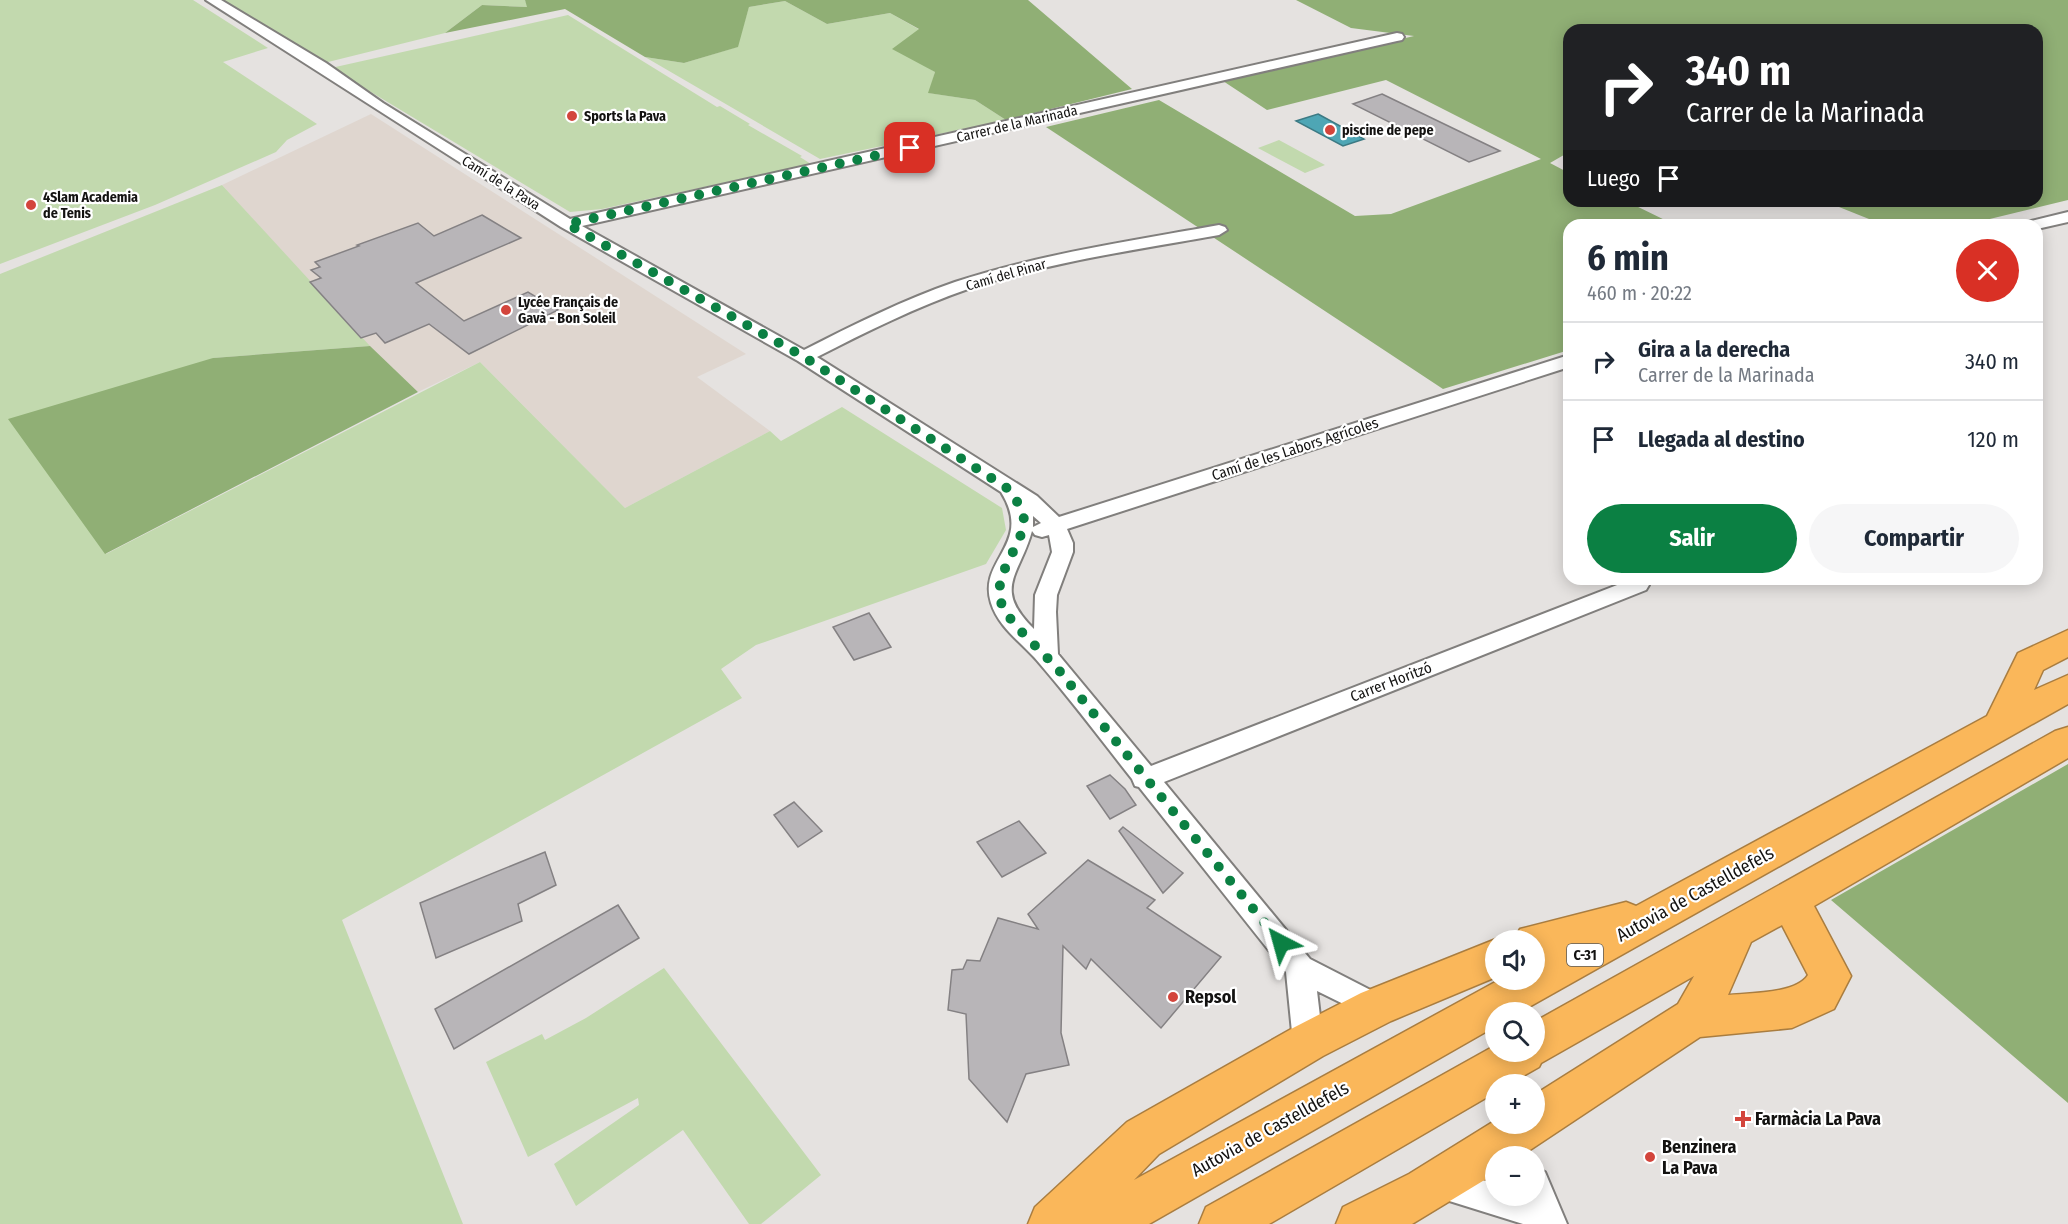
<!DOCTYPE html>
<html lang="es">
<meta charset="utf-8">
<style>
body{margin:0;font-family:"Fira Sans Condensed",sans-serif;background:#f6f6f7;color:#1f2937;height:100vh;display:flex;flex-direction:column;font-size:22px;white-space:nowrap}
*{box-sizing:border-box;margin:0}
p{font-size:20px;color:#747a83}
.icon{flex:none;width:33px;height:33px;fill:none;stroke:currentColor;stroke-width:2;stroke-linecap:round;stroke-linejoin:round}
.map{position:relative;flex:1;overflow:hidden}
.panel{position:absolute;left:1563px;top:219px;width:480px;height:366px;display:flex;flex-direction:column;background:#fff;border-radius:18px;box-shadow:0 3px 15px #0003}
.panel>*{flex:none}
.top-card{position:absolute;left:1563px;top:24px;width:480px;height:183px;border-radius:18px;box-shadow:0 3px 15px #0003;background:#202124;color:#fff;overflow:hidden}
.fabs{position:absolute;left:1485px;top:930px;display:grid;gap:12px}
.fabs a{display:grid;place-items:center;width:60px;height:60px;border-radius:50%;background:#fff;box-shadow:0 3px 15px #0003;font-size:30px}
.pin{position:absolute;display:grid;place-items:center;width:51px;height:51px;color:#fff;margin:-26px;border-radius:12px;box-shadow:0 3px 9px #0006}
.me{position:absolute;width:66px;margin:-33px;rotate:321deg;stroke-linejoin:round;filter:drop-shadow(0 0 4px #0008)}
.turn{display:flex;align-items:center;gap:21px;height:126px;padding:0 24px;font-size:27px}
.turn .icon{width:78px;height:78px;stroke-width:2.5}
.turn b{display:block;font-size:42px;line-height:51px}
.then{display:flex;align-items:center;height:57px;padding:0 24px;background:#0003;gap:12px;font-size:22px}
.round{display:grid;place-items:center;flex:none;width:63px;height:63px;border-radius:32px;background:#f6f6f7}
.summary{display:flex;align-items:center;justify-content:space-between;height:102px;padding:0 24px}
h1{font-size:36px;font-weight:700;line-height:45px}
.primary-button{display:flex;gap:12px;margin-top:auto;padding:12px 24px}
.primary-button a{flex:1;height:69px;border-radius:36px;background:#0b8043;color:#fff;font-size:24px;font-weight:700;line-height:69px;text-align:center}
.primary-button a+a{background:#f6f6f7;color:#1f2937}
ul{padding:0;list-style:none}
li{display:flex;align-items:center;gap:18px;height:78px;padding:0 24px;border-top:2px solid #e0e1e3}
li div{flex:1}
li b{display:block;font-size:22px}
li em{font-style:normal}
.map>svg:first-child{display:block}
.built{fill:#dfd6cf}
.green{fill:#c2d9ae}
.forest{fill:#90af75}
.water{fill:#4ea6b5;stroke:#3c7a84;stroke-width:1.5}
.building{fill:#b8b5b8;stroke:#848183;stroke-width:1.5}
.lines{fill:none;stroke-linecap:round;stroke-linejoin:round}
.street-casing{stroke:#817f7d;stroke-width:4}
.highway-casing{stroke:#a97d40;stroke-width:3}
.street{fill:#fff;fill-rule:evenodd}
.highway{fill:#fab75a;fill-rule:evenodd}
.route{stroke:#0b8043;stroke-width:10;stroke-dasharray:0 18}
.poi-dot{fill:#d3453c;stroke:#fff;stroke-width:2}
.labels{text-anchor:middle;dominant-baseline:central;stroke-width:4.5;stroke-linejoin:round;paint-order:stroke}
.far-poi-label{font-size:14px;font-weight:bold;fill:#131211;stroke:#fff;text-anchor:start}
.far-street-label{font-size:14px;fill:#131211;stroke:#fff}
.shield{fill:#fff;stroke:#5a5958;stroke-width:1.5}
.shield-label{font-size:14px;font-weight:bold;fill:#131211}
.street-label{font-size:15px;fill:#131211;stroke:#fff}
.near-street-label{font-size:18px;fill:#131211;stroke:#fff}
.near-poi-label{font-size:18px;font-weight:bold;fill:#131211;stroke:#fff;text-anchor:start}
</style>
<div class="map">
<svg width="2068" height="1224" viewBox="0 0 2068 1224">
<rect width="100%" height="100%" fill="#e5e2e0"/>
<path class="built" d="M371,114L746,354L697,377L770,431L625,508L480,362L418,392L361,338L222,185Z"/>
<path class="green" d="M0,0H193L268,48L223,62L317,124L287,140L276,152L155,205L0,264Z
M219,0H525L528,7L482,5L445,33L324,63Z
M785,1L827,24L890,13L920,30L906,54L935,72L929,93L975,100L1006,120L820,159L645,57L684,63L737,47L749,7Z
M568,15L717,107L720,106L750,124L748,125L802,156L800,157L811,164L602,209L570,212L331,68Z
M1279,140L1325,165L1305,173L1258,148Z
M222,185L370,346L213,358L106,554L480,362L625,508L770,431L781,441L842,407L1002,508L1006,530L986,564L756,645L721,669L742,698L342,920L463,1224H0V274Z
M664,968L821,1175L761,1224H749L683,1130L576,1206L554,1164L639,1105L638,1098L528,1157L486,1062L542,1034L545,1040L586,1018Z"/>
<path class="forest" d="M525,0H1028L1132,89L1006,120L975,100L928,93L935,72L892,49L919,29L890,13L827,24L785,1L749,7L738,47L684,63L645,57L565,9L445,33L482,5L527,7Z
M1296,0H2068V200L1965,225H1884L1824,201H2037V30H1569V152L1550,163L1569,173V201H1626L1675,225H1569V350L1443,389L1046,127L1159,100L1355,216L1391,214L1541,159L1386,80L1267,110L1223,81L1414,36L1351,28Z
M370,346L418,392L105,554L8,419L213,358Z
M2068,764V1103L1831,900Z"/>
<path class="water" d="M1318,114L1364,139L1343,146L1296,121Z"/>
<path class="building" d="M1382,94L1500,151L1469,162L1353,104Z
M482,215L521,238L416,283L464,321L528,292L558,310L469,354L429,324L385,343L376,333L361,338L310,282L321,278L311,270L320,267L315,262L359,246L357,245L418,223L434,236Z
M869,613L891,647L854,660L833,627Z
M1110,775L1125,789L1136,805L1110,819L1087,786Z
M794,802L822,831L798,847L774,815Z
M1019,821L1046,853L1002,877L977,842Z
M1123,827L1183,873L1163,893L1119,831Z
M545,852L556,885L518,904L522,921L436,958L420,903Z
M1088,860L1155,900L1147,908L1221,957L1161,1028L1091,959L1086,969L1063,946L1061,1033L1069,1065L1026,1074L1007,1122L969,1079L966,1014L948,1010L952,970L963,969L967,960L980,961L998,918L1038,929L1028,914Z
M618,905L639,938L454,1049L435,1009Z"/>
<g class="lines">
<defs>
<path id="street" d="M206,0H221L326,63L383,103L570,219L1397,33L1402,34L1404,37L1402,40L1397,41L582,226L804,350C853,325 903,300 955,282C1040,254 1131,241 1219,225L1225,227L1227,230L1219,235C1135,250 1049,262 968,289C916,307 866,332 817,357L1037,496L1059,517L1569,355V367L1067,529L1073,543V552L1057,595L1056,612L1058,654L1151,766L1630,580H1646L1649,585L1646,590L1164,782L1310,959L1386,998L1390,1007L1386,1016L1376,1020L1317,991L1323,1042L1318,1052L1308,1056L1298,1052L1293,1042L1286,972L1139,787L1135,786L1132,779C1101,740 1072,701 1040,664C1024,644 999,629 991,603C977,559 1034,545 1001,492L798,361L561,227ZM1033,516L1041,523L1033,527ZM1032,531L1035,535L1042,537L1049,535L1052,552L1035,595L1034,629C992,588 1020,575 1032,531Z
M2068,212V222L2037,229V225H2025L2027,222Z
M1438,1167L1496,1184V1196H1534V1167L1545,1172L1567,1224H1523L1427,1194L1422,1183L1427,1172Z"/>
<path id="highway" d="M2068,630V657L2043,670L2034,690L2068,675V704L1520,1012H1496V1026L1149,1224H1028L1035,1207L1127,1122L1293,1028L1361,993L1496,939L1499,940H1496V977L1391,1021L1323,1056L1159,1154L1134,1180L1499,980H1534V940H1514L1520,929L1626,902L1636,906L1987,716L2018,653Z
M2068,727V758L1814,906L1851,976L1834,1009L1792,1028L1700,1037L1521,1156H1496V1173L1412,1224H1336L1343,1207L1409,1174L1496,1120V1124H1534V1095L1678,1004L1694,976L1541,1063L1539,1067L1509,1084H1496V1092L1269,1224H1199L1206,1207L1496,1045V1052H1534V1022L2055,731ZM1782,925L1808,975C1796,994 1749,993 1728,995L1751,942Z"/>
</defs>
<use href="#street" class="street-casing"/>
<use href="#highway" class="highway-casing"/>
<use href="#street" class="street"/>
<use href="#highway" class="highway"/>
</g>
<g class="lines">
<path class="route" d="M910,148L567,224L804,357L1010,490C1014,498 1021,506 1023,514C1030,540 989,573 1002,605C1011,626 1046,654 1062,674C1134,765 1208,853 1281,943"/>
</g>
<g class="poi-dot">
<circle cx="572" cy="116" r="6"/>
<circle cx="1330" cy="130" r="6"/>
<circle cx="31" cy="205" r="6"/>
<circle cx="506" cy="310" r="6"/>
<circle cx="1173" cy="997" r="6"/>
<path d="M1740 1110h6v6h6v6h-6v6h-6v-6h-6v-6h6z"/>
<circle cx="1650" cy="1157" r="6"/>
</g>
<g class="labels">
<g class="far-poi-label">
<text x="584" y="116">Sports la Pava</text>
<text x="1342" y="130">piscine de pepe</text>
<text x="43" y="197">4Slam Academia<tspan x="43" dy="16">de Tenis</tspan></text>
<text x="518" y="302">Lycée Français de<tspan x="518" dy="16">Gavà - Bon Soleil</tspan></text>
</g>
<g class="far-street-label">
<text transform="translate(1017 124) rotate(-13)">Carrer de la Marinada</text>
<text transform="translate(501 183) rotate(32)">Camí de la Pava</text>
<text transform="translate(1006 275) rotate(-16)">Camí del Pinar</text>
</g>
<rect class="shield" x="1567" y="944" width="36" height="22" rx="4.5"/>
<g class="shield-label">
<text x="1585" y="955">C-31</text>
</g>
<g class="street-label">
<text transform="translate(1295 449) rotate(-18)">Camí de les Labors Agrícoles</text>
<text transform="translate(1391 682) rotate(-21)">Carrer Horitzó</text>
</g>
<g class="near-street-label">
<text transform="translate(1695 894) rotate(-29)">Autovia de Castelldefels</text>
<text transform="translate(1270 1129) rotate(-29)">Autovia de Castelldefels</text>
</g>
<g class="near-poi-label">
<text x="1185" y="997">Repsol</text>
<text x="1755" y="1119">Farmàcia La Pava</text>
<text x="1662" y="1147">Benzinera<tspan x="1662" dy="21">La Pava</tspan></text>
</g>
</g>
</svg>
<div class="fabs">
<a><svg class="icon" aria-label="sound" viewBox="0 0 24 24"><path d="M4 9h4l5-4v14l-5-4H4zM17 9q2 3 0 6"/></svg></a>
<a><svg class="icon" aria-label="search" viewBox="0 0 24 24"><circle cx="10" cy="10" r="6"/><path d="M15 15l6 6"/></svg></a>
<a>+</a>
<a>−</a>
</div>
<div class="pin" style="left:910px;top:148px;background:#d93025"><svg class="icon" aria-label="arrive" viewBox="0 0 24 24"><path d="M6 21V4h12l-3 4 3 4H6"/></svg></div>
<svg class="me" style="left:1281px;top:943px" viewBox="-20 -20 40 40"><path d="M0-17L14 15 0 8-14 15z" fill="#0b8043" stroke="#fff" stroke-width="4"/></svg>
<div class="top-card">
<div class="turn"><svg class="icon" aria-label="right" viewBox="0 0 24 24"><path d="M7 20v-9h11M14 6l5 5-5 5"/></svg><div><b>340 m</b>Carrer de la Marinada</div></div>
<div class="then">Luego<svg class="icon" aria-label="arrive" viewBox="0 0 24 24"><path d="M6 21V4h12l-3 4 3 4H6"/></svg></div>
</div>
<section class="panel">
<div class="summary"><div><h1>6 min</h1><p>460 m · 20:22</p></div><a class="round" style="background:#d93025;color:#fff"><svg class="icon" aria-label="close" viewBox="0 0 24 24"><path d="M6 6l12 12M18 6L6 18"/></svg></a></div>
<ul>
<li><svg class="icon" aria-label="right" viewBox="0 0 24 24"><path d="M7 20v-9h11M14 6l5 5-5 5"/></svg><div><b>Gira a la derecha</b><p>Carrer de la Marinada</p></div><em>340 m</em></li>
<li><svg class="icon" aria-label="arrive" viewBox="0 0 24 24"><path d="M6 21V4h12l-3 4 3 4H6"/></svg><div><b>Llegada al destino</b></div><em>120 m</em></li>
</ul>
<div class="primary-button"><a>Salir</a><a>Compartir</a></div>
</section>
</div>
